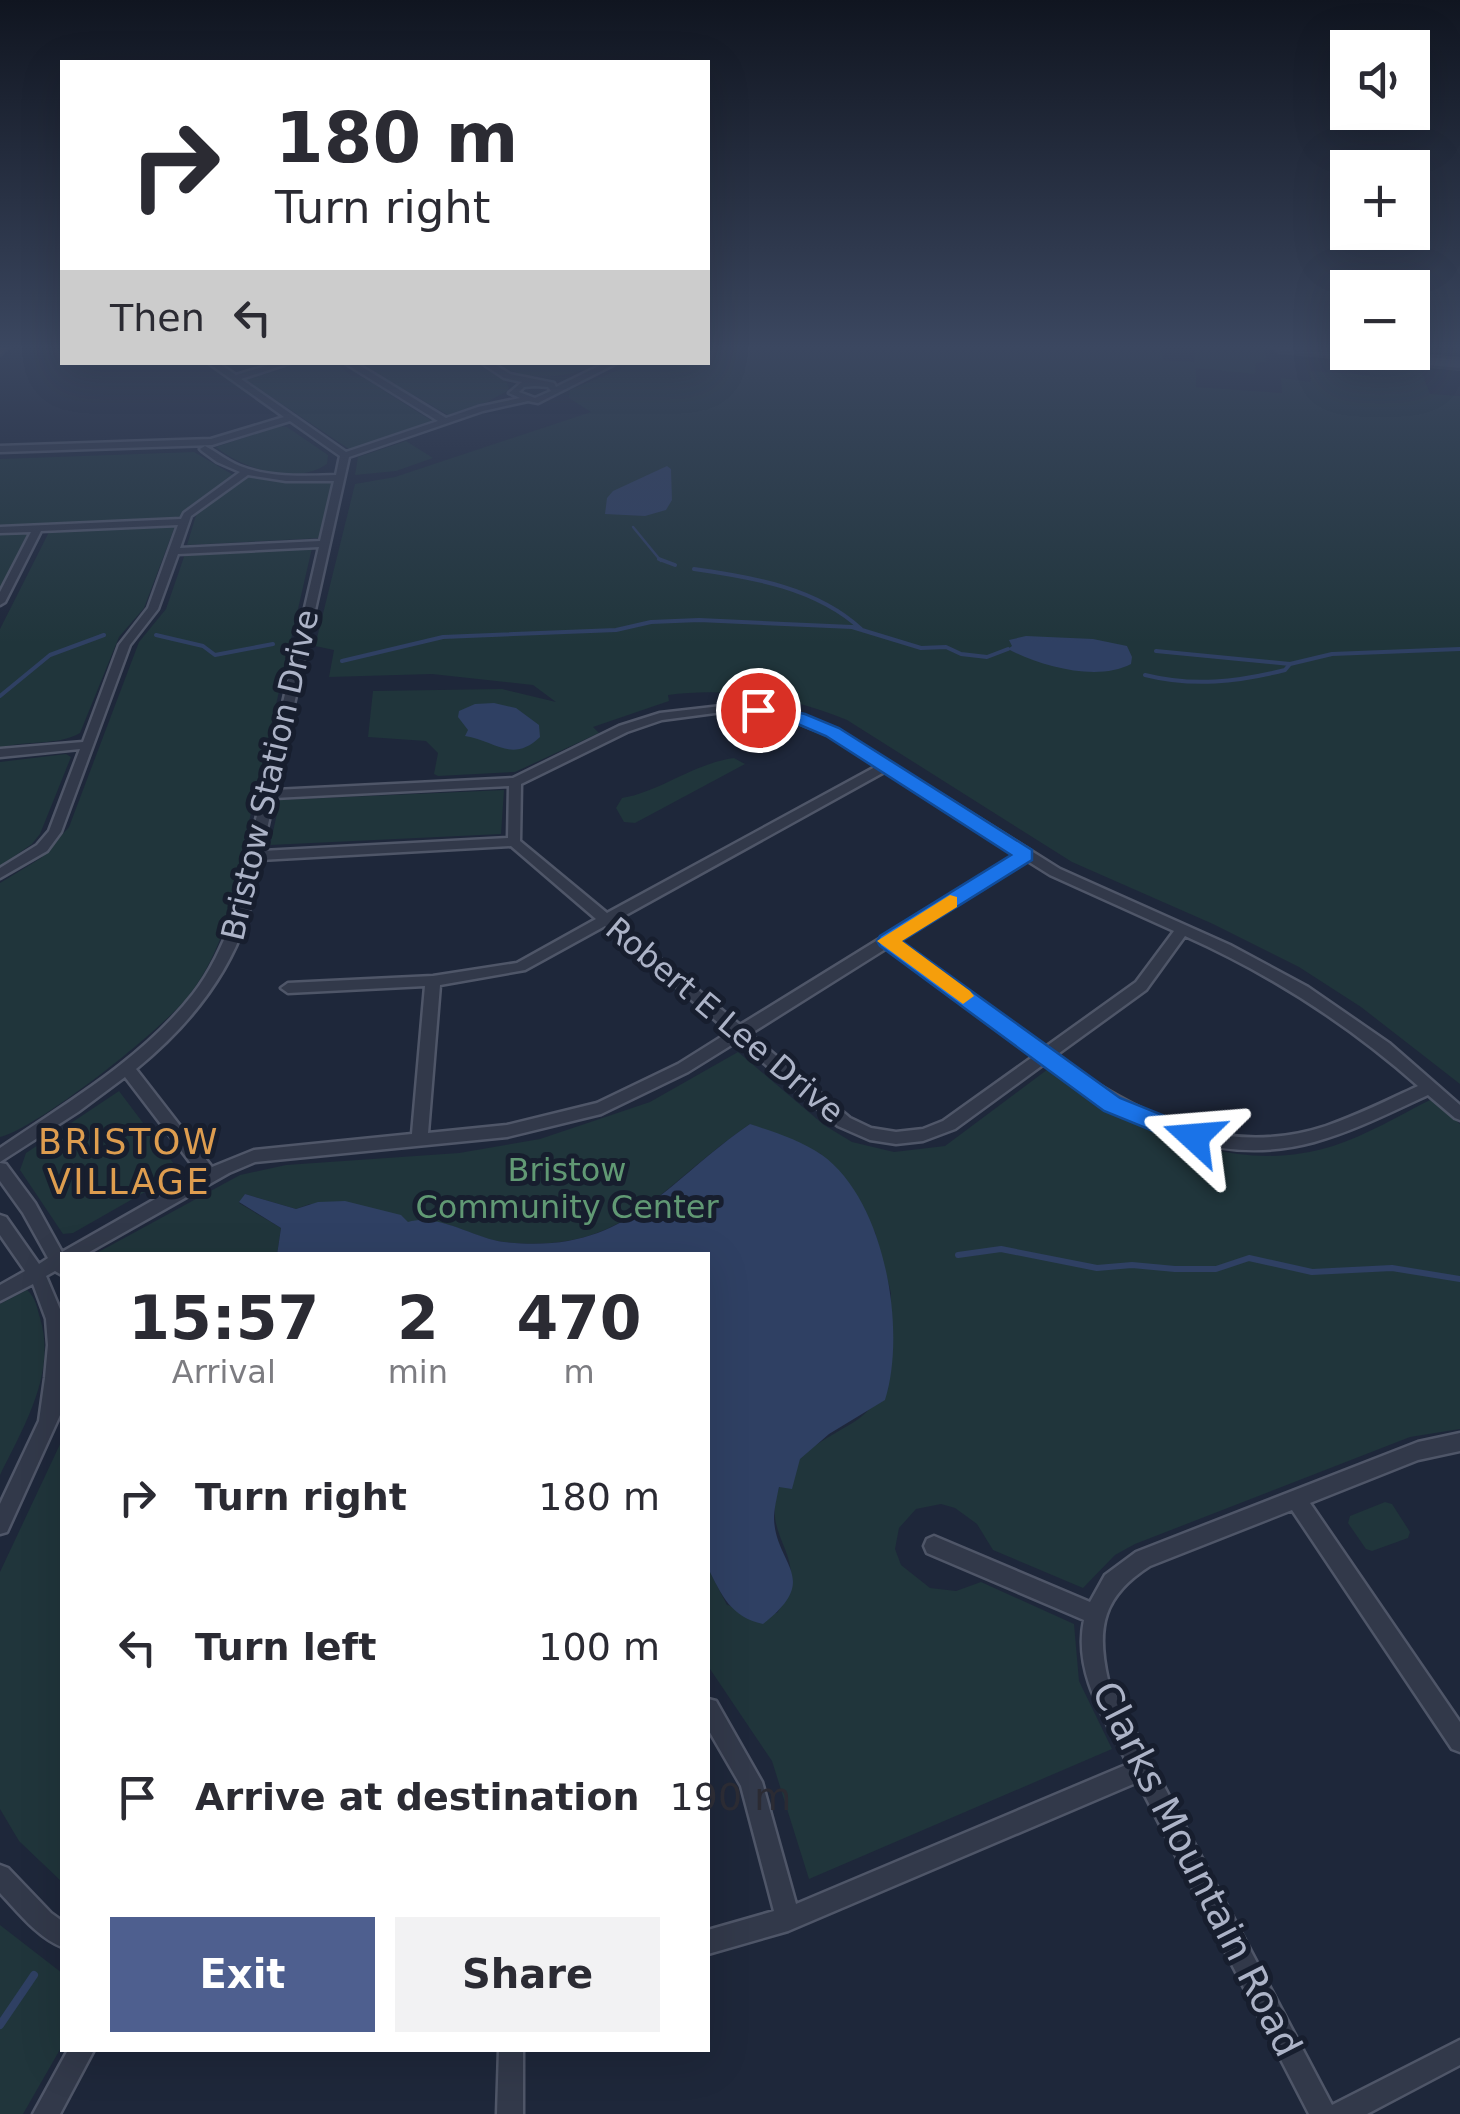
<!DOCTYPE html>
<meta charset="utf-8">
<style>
body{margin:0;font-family:"DejaVu Sans",sans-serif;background:#f2f2f3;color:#2b2b33;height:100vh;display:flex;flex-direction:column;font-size:38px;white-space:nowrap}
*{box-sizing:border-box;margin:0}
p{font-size:32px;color:#7c7c81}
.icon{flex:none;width:55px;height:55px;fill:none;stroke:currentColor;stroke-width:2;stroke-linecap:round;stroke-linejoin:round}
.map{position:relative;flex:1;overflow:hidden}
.panel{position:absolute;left:60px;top:1252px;width:650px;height:800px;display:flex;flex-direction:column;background:#fff;border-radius:0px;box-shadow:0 10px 40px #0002}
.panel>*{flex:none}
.guide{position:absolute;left:60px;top:60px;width:650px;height:305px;border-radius:0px;box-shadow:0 10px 40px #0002;background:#fff;color:#2b2b33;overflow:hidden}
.buttons{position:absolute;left:1330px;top:30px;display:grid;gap:20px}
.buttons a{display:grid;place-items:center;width:100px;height:100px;border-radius:0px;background:#fff;box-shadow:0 10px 40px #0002;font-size:50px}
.pin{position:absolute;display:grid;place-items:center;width:85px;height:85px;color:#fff;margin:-42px;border:5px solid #fff;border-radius:50%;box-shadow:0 2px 10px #0007}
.me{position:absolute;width:110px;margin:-55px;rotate:289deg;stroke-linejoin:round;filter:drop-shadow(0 0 8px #0008)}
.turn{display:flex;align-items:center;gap:35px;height:210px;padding:0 50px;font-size:45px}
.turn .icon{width:130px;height:130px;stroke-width:2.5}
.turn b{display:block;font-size:70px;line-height:85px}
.then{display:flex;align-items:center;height:95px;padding:0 50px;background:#0003;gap:20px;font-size:38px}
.eta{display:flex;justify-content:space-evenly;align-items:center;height:170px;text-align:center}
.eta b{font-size:60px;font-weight:700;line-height:70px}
.button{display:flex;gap:20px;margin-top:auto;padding:20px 50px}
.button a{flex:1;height:115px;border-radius:0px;background:#4e5f8f;color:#fff;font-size:40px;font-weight:700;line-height:115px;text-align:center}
.button a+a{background:#f2f2f3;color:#2b2b33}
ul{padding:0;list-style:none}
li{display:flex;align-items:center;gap:30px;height:150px;padding:0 50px}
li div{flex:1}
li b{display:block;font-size:38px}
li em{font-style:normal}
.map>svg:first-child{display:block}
.green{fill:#20353b}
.water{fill:#2f4063}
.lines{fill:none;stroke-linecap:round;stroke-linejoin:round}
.stream-far3{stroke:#2f4063;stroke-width:2.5}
.stream-far2{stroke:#2f4063;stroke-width:4}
.stream-far1{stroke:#2f4063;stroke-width:6}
.stream{stroke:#2f4063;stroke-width:8}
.street-casing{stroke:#4f5668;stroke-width:5}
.primary-casing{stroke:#3b4253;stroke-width:6}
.highway-casing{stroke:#3c4354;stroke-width:4}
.street{fill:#32394a;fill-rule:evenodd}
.primary{fill:#4f586a;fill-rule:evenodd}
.highway{fill:#71674e;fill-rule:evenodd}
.route{fill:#1a73e8;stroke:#114b97;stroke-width:2.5}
.slow{fill:#f59e0b}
.labels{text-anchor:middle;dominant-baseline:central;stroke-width:10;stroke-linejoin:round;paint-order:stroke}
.street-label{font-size:32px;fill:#acb3c7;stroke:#171e2e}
.park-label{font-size:32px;fill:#619974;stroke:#171e2e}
.neighbourhood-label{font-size:35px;letter-spacing:2.5px;fill:#de9d4f;stroke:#171e2e}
.near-street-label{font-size:38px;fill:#acb3c7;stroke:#171e2e}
</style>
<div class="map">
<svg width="1460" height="2114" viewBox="0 0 1460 2114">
<rect width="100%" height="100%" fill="#1e273a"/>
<path class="green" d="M708,347H1163V360L1194,362V347H1255L1265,348L1266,362L1256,363L1255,374L1196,368V387L1282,393L1281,378L1311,382L1310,371L1370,375L1369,358L1418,362L1430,394L1460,396V1084L1361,1007L1299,967L1213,924L1072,862L847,720C792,697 727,687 668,695L669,701L593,727L599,733L515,772L438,776L434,774L438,753L426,741L368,737L373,691L502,689L556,702L533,685L432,674L329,677L334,650L315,646L355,484L395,477L591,412L569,398L570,390L635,363L708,362Z
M303,363H336L352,376L362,377L432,421L349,449L246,380Z
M359,363H475L507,382L509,390L487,402L448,415Z
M495,363H605C564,378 534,384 495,363Z
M279,426L287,427L328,455L327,464C295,486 243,469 216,447Z
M406,441L433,458L396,471L355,475L358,457Z
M194,452L235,476L191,505L179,519L0,526V459Z
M248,477L334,483L321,538L187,545L198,509Z
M175,526L144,608L119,637L80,733C58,746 25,740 0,748V629L49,532Z
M26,531L31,534L0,593V532Z
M312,548L225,926C216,951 206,973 190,994C166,1027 37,1129 0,1137V883L41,858L69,827L139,642L166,609L185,554Z
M66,754L71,757L40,834L32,844L0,866V762Z
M734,758L745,764L635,823L624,822L616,808L622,798C660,792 692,764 734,758Z
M504,790L501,834L270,845L280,800Z
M738,1052L824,1125L852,1142L894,1152L945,1146L1048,1069C1127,1127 1232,1178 1333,1146C1367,1135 1398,1116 1430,1100L1439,1104L1460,1124V1429L1410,1437L1135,1544L1115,1555L1083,1588L993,1550L977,1524L955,1508L941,1504L916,1509L899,1528L895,1549L901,1565L930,1588L956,1591L981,1582L1074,1624L1079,1681L1112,1749L809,1879L772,1761L708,1666V1568L727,1605L777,1613C816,1557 759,1541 779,1488C790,1455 828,1438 854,1422C867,1414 877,1400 888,1389L891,1293L875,1232L821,1154L750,1124C661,1184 626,1256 504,1242C472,1238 440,1213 407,1223L310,1204L296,1209L245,1194L239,1203L281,1228L277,1255H93L240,1175L286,1165L459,1153L540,1139L650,1102Z
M119,1091L180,1172L73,1233L63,1234L20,1170L26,1153Z
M27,1290C36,1298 37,1308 40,1318C57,1373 23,1428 0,1475V1304Z
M62,1440V1882L19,1841L0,1809V1572Z
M1385,1502L1392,1504L1410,1532L1408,1538L1372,1551L1366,1549L1348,1523L1350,1516Z
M0,1925L62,1973V2046L23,2114H0Z"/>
<path class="water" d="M667,466L671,469L672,500L666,510L645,516L605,514L607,498L613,491Z
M1026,636L1093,639L1127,646L1132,657L1131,664C1097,682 1040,666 1008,649L1012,646L1009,640Z
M494,703L516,708L539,725L540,737C512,764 494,740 465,736L468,730L458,717L459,711L475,704Z
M750,1124C774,1132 800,1140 822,1155C885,1200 907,1330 885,1400L829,1434L800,1459L792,1489L779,1487C777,1497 774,1509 774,1519C776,1566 822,1578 763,1624C731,1617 722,1596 708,1568V1255H277L281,1228L239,1202L245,1194L296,1209L318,1202L345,1201L401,1215L408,1222C440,1213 472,1238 504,1242C626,1256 661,1185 750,1124Z"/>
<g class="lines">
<path class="stream-far3" d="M633,527L661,561"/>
<path class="stream-far2" d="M659,559L675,565
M694,569C752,577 817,588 861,629
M156,635L203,646L215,655L273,644
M1156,651L1290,664L1332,654L1460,649
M342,661L443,637L616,630L651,622L699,620L852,627L921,648L946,647L961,654L987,657L1008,649
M1145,675C1193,687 1237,682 1285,670L1290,664
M0,696L50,655L104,635"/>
<path class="stream-far1" d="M958,1255L1001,1249L1097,1268L1132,1265L1175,1269H1216L1249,1258L1312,1272L1392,1268L1460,1279"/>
<path class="stream" d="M0,2025L34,1975"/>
<defs>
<path id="street" d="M207,362H217L236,375L279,362H293L241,379L346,452L438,421L343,362H354L446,418L478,407L520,398L509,393L522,382L504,378L480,362H491L510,374L554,383L556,387L607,362H619L538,403L528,401L483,411L349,457L275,790L513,778L619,726L660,713L730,705L792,713L836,729L1060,869L1230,945L1308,987L1389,1043L1460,1105V1120L1455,1118L1428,1095C1391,1112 1354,1131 1314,1142C1211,1170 1126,1122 1044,1064L955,1129L923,1141L896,1144L870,1140L838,1126L738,1041L688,1072L601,1114L507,1137L255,1162L229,1173L84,1255H62V1275L55,1271L46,1276L62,1314L60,1415L7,1532L0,1534V1504L39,1421L45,1378L48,1345L46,1319L33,1284L0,1301V1285L25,1271L0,1235V1215L6,1217L39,1264L48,1258L23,1213L0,1181V1163L6,1164L35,1203L62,1252L199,1174L125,1077L78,1112L0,1162V1148C68,1102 142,1059 193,994C211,971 222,945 233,919L319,547L178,554L158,609L130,645L61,832L47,851L0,878V868L37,845L49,831L80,749L0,757V749L83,742L119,645L148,608L178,525L41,531L5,602L0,605V592L31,532L0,533V527L181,519L184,513L240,472L217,462L202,451L200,449L205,446C217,452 227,461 240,466C270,478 304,476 336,475L340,456L290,421L212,445L0,452V446L211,439L284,417ZM535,386L548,387L551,391L535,398L519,392L524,387ZM248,475L286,481H334L320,541L180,548L191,516ZM730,711L786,718L828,735L877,766L607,913L520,841L521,784L627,732L662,720ZM886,771L1017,854L740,1025L615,921ZM509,786L508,838L262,851L274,798ZM511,846L596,919L517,963L433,976L288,983L281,988L288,993L425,986L412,1134L254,1150L212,1167L136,1069C184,1030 226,980 246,921C253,901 255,880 260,860ZM1026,860L1050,875L1174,931L1136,982L1044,1048L897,941ZM605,926L729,1032L678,1064L597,1103L507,1125L428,1133L440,985L525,970ZM1185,936C1270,974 1348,1024 1418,1086C1388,1100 1358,1115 1326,1126C1222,1160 1139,1114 1055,1056L1146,990ZM887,948L1034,1056L943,1121L923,1129L896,1132L871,1128L850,1118L750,1034Z
M1460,1433V1451L1418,1460L1310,1503L1460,1722V1752L1452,1749L1292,1510L1150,1566C1103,1596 1096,1627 1108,1680L1332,2105L1460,2040V2065L1367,2114H1309L1138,1782L788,1931L708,1954V1930L774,1911L741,1786L708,1729V1699L716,1701L762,1782L796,1904L1128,1764C1105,1719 1073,1673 1084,1620L927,1553L924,1546L927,1539L934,1536L1090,1602L1105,1575L1136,1552L1418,1442Z
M0,1865L8,1868L51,1913L62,1921V1947C37,1937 18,1912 0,1893Z
M68,2050H94L60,2114H33Z
M499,2050H523V2114H497Z"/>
<path id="primary" d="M1273,347H1315L1460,360V368L1279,351Z"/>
<path id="highway" d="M0,347H10L0,355Z"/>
</defs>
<use href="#street" class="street-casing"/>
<use href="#primary" class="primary-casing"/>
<use href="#highway" class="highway-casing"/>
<use href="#street" class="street"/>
<use href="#primary" class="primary"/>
<use href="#highway" class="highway"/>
</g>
<linearGradient id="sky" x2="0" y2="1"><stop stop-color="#101520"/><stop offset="0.54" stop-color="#3b4760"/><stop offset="1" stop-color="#3b4760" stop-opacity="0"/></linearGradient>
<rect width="1460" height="643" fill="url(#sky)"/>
<path class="route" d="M758,704L805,714L839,728L1032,850V860L902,941L1120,1098L1202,1131L1206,1137L1202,1144H1185L1104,1111L880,946L877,941L880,936L1011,855L826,736L793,722L752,713L749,710Z"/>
<path class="slow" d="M950,895L957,897V907L902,941L970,991L974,996L963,1004L877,941Z"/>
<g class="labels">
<g class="street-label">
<text transform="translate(270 775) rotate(-77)">Bristow Station Drive</text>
<text transform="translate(725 1020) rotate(40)">Robert E Lee Drive</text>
</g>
<g class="park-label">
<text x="567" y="1170">Bristow<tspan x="567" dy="37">Community Center</tspan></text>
</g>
<g class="neighbourhood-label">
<text x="129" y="1142">BRISTOW<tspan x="129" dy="40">VILLAGE</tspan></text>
</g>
<g class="near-street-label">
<text transform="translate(1197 1869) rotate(63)">Clarks Mountain Road</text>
</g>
</g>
</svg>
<div class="buttons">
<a><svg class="icon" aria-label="sound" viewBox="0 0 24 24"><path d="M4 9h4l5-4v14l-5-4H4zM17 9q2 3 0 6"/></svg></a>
<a>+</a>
<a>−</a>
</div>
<div class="pin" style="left:758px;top:710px;background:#d93025"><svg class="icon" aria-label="arrive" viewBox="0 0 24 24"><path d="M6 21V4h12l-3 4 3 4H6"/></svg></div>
<svg class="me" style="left:1194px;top:1137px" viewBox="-20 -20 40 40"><path d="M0-17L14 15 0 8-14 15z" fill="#1a73e8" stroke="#fff" stroke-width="4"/></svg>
<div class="guide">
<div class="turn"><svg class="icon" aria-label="right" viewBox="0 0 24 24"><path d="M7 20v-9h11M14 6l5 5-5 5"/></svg><div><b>180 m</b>Turn right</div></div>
<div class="then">Then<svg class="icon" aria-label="left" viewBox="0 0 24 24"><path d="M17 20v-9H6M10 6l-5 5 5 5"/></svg></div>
</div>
<section class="panel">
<div class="eta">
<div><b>15:57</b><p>Arrival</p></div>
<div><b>2</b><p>min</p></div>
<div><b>470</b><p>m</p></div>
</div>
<ul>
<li><svg class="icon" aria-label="right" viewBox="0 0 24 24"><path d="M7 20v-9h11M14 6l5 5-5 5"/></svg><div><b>Turn right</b></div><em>180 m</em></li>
<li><svg class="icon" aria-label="left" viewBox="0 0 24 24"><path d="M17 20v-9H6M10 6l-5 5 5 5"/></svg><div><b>Turn left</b></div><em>100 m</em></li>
<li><svg class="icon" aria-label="arrive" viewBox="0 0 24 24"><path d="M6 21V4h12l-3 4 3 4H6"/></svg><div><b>Arrive at destination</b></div><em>190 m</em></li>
</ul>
<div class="button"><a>Exit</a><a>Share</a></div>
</section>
</div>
